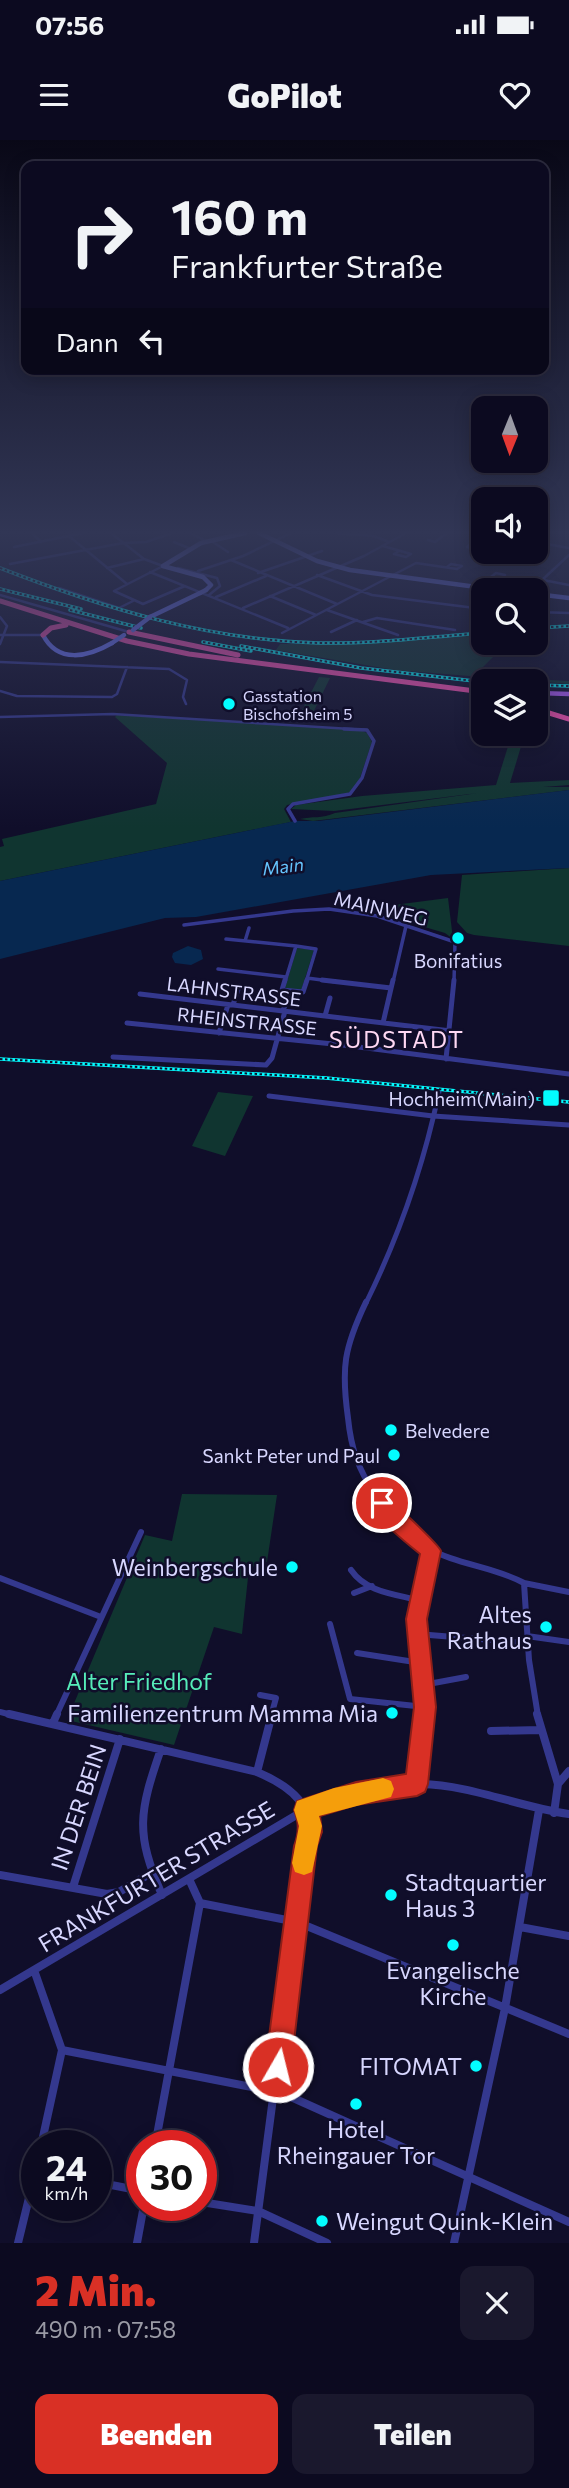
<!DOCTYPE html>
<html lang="de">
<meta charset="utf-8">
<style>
body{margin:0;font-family:Commissioner,sans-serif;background:#1a182d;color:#f1f3f6;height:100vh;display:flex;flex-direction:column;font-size:26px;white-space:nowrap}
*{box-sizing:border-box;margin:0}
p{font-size:23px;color:#9a9aa5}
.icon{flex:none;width:38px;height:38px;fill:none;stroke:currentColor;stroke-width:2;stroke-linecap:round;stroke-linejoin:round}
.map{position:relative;height:2103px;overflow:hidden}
.drawer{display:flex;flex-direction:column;background:#0c0a20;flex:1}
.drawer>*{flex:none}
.top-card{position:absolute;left:21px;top:21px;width:528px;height:214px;border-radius:14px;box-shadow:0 4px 18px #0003,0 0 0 2px #2c2b3e;background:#0c0a20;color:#f1f3f6;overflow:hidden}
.needle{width:46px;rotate:181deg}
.fabs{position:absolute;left:471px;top:256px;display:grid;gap:14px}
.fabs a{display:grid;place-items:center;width:77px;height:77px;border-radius:14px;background:#0c0a20;box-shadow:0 4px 18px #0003,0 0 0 2px #2c2b3e;font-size:35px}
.speed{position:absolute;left:21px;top:1990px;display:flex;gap:14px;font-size:35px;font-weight:700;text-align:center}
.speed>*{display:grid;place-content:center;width:91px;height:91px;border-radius:50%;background:#0c0a20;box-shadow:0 4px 18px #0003,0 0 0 2px #2c2b3e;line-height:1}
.speed small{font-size:18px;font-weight:400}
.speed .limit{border:10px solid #d22;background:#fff;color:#111}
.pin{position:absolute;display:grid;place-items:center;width:60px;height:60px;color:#fff;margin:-30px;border:4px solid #fff;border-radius:50%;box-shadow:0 2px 7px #0007}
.me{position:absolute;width:77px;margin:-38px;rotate:8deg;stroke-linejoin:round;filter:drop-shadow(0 0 5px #0008)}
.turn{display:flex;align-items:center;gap:24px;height:147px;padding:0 35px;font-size:32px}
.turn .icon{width:91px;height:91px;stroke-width:2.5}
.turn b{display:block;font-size:49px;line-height:60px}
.then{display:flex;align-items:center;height:66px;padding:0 35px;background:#0003;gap:14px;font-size:26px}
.round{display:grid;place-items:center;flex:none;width:74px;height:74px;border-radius:14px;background:#1a182d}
.head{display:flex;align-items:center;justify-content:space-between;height:119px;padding:0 35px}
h1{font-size:42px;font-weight:800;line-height:52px;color:#d93025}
.action{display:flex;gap:14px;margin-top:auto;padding:14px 35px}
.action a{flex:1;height:80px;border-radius:14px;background:#d93025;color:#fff;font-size:28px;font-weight:800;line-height:80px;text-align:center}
.action a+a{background:#1a182d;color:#f1f3f6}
.status{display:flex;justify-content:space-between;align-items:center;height:49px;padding:0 35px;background:#0c0a20;direction:ltr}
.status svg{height:19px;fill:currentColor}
header{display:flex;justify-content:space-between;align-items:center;height:91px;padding:0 35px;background:#0c0a20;font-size:32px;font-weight:800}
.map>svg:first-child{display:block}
.green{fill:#103530}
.water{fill:#072850}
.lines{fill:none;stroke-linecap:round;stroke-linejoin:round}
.street-far4{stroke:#34388e;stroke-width:2.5}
.street-far3{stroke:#34388e;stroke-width:3.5}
.street-far2{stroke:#34388e;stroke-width:5}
.street-far1{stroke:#34388e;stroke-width:6}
.street{stroke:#34388e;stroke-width:8}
.secondary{stroke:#6e77ff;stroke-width:4.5}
.primary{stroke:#b45eff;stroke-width:4.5}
.highway{stroke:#ff52b4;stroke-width:5}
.rail-casing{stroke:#03fcff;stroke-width:3.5}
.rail{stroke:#100e2a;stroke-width:2;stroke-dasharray:2.5;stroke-linecap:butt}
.secondary-bridge{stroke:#6e77ff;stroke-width:4.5}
.route{fill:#d93025;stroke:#8d1f18;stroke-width:2}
.slow{fill:#f59e0b}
.poi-dot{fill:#03fcff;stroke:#100e2a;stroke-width:2.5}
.labels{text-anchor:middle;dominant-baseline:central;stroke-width:5;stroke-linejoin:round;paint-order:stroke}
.far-poi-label{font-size:16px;fill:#d8d7ff;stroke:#100e2a;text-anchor:start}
.far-water-label{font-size:18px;font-style:italic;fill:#65c5ff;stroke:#100e2a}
.street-label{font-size:19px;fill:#d8d7ff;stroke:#100e2a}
.poi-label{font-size:19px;fill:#d8d7ff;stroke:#100e2a;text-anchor:end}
.quarter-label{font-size:23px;letter-spacing:2px;fill:#ffd9f4;stroke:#100e2a}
.near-poi-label{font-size:23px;fill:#d8d7ff;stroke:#100e2a;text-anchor:end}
.near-park-label{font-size:23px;fill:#56ecb9;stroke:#100e2a}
.near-street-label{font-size:23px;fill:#d8d7ff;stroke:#100e2a}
</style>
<div class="status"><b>07:56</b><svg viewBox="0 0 49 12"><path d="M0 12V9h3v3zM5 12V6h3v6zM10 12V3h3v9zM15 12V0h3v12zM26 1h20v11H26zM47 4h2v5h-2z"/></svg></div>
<header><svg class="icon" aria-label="menu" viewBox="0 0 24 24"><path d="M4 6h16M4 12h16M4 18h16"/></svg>GoPilot<svg class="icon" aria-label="heart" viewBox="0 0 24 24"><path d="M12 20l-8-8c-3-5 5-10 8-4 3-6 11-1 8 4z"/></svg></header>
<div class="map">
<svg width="569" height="2103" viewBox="0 0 569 2103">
<rect width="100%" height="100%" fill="#100e2a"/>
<path class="green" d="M483,495V502H508L474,536L569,541V544L395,530L276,510L280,504H352Z
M319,537L330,538L311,577L299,576Z
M117,575L360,590L367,593L372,602L358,644L352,652L287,665L284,669L291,682L0,741V707L4,706L2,699L156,664L167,623L115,577Z
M510,600H523L510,643L569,640V645L543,647H569V650L313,681L300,679C312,676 322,679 335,673L478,653L334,671L291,669L296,665L362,656L496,645Z
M569,728V806L474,795L467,793L457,782L462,735Z
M448,758L453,799L445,793L387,776L388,770L394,765Z
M297,808L314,810L301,851L285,848Z
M218,952L253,956L225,1016L192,1006Z
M182,1354L277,1355L267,1422L249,1428L242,1494L214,1487L174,1605L67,1580L145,1395L172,1401Z"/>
<path class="water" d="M569,650V728L431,735L196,777L165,778L0,819V741L295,681H318Z
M188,806L201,810L203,819L191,825L175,823L172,817L173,813Z"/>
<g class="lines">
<path class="street-far4" d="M32,393L41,402
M111,393L144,419L163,426
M190,393L206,401
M336,393L374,396L389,402
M69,396L127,444
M536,397L540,393
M210,400L228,412
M428,400L435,402L447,393
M174,402L191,409
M536,402L569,408
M472,403L481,406L477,409L467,407Z
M472,403L483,394
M383,406L411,414L406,417L394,414L399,411
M14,407L83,393
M519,413L529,415L525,419L514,417Z
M529,415L532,411
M231,420L337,464
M10,424L123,403L146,402L172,393
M107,428L144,419
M178,428L217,438L220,446L209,455
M198,431L243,416L291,393
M150,432L288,488
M258,433L322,411
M317,435L372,455L483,469
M543,440L569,445
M59,448L119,468L133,461
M493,449L505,435L496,433L491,437L501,439
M114,451L143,464L185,446
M114,451L163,426
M536,454L541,441L569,415
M0,455L129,492
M270,456L316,475
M216,457L266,436
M243,468L364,416L406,393
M327,470L398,495
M536,472L569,473
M0,477L7,486L0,504
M363,482L377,478L455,490
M331,492L357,480
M282,493L416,423L457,429L462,426L451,424L447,427
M0,495H43
M0,522L169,529L187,540L183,557L186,564
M0,551L17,556L112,557L117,554L127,527
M0,577L113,574L367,590"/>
<path class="street-far3" d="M295,681L288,669L293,664L350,654L362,638L374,601L367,590L344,589
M184,785L293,771L329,769L377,776L455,802L454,842
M226,799L296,806
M245,801L249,788
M218,829L286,837
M307,838L337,842
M285,842L296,806L316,809L306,842
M393,842L406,786"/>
<path class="street-far2" d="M285,840L282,850L303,852L307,840
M322,840L391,848
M140,854L451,891
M233,865L239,846
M283,871L290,851
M325,876L330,858
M127,883L343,905L569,934
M383,883L393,840
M219,893L228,865
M113,917L266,925L272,918L285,871
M446,919L454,840
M269,956L433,976L569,985
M366,1163C400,1094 423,1028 439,952"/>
<path class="street-far1" d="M366,1162C344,1208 341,1228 348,1278C351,1308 358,1329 375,1354
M380,1361C393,1378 407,1397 426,1407C456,1425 493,1426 524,1443L529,1520L538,1576
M351,1430C366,1452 394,1454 418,1460
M0,1438L101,1477
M524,1443L569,1452
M354,1453L372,1446
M330,1484L350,1559L425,1567
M417,1494L527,1503
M527,1496L569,1502
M357,1513L421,1523
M423,1545L466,1537
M260,1555L276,1558L271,1576
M0,1572L16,1576
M56,1576L141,1392
M424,1576L416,1479L431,1411"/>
<path class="street" d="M9,1574L257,1632C290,1646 319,1667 306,1706L254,2103
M537,1574L558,1644
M53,1583L57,1574
M491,1591L540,1590
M161,1609C139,1672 135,1693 162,1755
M257,1632L272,1574
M417,1644L424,1574
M558,1644L569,1631
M554,1673L558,1644
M0,1735L107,1754L119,1752L151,1733
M189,1739L200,1763L297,1782L569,1894
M73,1747L120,1599
M520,1787L569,1796
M34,1830L62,1910L41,2006
M0,1850L305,1670C342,1658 381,1643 421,1644C471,1645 519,1667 569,1674
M62,1910L282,1953L569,2082
M155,2006L200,1763
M96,2042L142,2051
M201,2062L258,2071L327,2103
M18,2103L37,2025
M137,2103L144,2065
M454,2103L505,1868L539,1670"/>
<path class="secondary" d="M259,393L317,421L350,430L499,450
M163,426L201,403L245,393
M163,426L203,437L211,445L206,450
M536,454L569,458
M150,477L200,453
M43,495C58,524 88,517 112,503"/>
<path class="primary" d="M538,553L569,554"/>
<path class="highway" d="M0,461L127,501L189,514L483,552
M129,492L238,515
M43,495L51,488L66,485
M536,554L545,553
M536,569L569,579"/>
<defs>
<path id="rail" d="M0,428C103,468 207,500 319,503C374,504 428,497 483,493
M0,449L81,469
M70,470L141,488
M536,488L569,486
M203,502L251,511
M241,506L361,528L483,542
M536,545L569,546
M0,919L326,938L569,962"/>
</defs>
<use href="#rail" class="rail-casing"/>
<use href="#rail" class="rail"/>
<path class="secondary-bridge" d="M200,453L206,450
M133,490L150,477
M112,503L124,495"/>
</g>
<linearGradient id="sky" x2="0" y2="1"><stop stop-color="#090817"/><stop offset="0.57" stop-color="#313655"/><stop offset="1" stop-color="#313655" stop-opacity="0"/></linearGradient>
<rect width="569" height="688" fill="url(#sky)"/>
<path class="route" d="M382,1354C388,1356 439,1405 441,1411L427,1479L436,1567L428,1644L425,1652L417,1656L356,1665L320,1676L322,1692L317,1706L291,1927L287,1937L278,1940L269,1937L265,1927L294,1706C299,1692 299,1683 294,1670L297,1661L356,1642L406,1634L414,1567L406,1479L420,1414C403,1400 381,1384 372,1363L375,1357Z"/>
<path class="slow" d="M383,1638L391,1641L394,1649L391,1657L319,1676L322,1686L312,1732L304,1735L295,1732L292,1723L299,1686L294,1670L297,1661L334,1648Z"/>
<g class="poi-dot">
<circle cx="229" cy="564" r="7"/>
<circle cx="458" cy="798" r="7"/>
<rect x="542" y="949" width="18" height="18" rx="3.5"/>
<circle cx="391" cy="1290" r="7"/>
<circle cx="394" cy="1315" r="7"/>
<circle cx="292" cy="1427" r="7"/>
<circle cx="546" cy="1487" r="7"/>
<circle cx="392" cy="1573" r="7"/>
<circle cx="391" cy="1755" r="7"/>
<circle cx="453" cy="1805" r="7"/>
<circle cx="476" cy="1926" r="7"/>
<circle cx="356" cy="1964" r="7"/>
<circle cx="322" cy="2081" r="7"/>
</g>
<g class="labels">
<g class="far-poi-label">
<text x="243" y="555">Gasstation<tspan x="243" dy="18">Bischofsheim 5</tspan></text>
</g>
<g class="far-water-label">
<text transform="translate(283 726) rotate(-7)">Main</text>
</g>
<g class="street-label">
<text transform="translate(381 768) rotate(13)">MAINWEG</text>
<text transform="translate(234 851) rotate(7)">LAHNSTRASSE</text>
<text transform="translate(247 881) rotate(6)">RHEINSTRASSE</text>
</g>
<g class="poi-label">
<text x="458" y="820" text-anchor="middle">Bonifatius</text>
<text x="535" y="958">Hochheim(Main)</text>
<text x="405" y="1290" text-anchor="start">Belvedere</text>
<text x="380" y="1315">Sankt Peter und Paul</text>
</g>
<g class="quarter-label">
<text x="397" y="899">SÜDSTADT</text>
</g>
<g class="near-poi-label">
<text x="278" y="1427">Weinbergschule</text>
<text x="532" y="1474">Altes<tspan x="532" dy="26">Rathaus</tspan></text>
<text x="378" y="1573">Familienzentrum Mamma Mia</text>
<text x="405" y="1742" text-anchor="start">Stadtquartier<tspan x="405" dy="26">Haus 3</tspan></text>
<text x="453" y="1830" text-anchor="middle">Evangelische<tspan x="453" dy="26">Kirche</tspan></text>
<text x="462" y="1926">FITOMAT</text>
<text x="356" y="1989" text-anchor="middle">Hotel<tspan x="356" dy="26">Rheingauer Tor</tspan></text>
<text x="336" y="2081" text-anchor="start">Weingut Quink-Klein</text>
</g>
<g class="near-park-label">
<text x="139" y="1541">Alter Friedhof</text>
</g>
<g class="near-street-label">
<text transform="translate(78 1667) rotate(-72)">IN DER BEIN</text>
<text transform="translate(156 1736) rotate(-31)">FRANKFURTER STRASSE</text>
</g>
</g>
</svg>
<div class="fabs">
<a><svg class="needle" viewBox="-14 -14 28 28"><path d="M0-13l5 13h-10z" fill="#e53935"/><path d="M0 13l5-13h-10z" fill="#9a9aa5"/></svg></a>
<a><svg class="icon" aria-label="sound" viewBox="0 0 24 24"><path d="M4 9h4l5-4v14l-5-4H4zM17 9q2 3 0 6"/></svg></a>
<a><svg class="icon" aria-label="search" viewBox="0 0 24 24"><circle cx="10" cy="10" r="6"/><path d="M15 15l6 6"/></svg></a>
<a><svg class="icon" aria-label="layers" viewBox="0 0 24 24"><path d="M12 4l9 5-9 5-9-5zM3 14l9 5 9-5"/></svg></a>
</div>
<div class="speed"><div>24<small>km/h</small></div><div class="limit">30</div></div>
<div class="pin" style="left:382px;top:1363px;background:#d93025"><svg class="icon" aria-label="arrive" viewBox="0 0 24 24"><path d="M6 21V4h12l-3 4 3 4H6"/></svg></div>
<svg class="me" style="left:278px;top:1927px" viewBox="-20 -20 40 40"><circle r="17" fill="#d93025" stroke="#fff" stroke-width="3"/><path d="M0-11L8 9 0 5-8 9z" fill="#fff"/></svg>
<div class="top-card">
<div class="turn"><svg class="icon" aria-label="right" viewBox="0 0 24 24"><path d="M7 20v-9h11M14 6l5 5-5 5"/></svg><div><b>160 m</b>Frankfurter Straße</div></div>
<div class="then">Dann<svg class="icon" aria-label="left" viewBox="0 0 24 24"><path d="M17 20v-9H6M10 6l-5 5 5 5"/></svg></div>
</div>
</div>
<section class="drawer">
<div class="head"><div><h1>2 Min.</h1><p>490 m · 07:58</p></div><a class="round"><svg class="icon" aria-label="close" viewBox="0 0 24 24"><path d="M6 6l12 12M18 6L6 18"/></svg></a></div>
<div class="action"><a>Beenden</a><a>Teilen</a></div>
</section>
